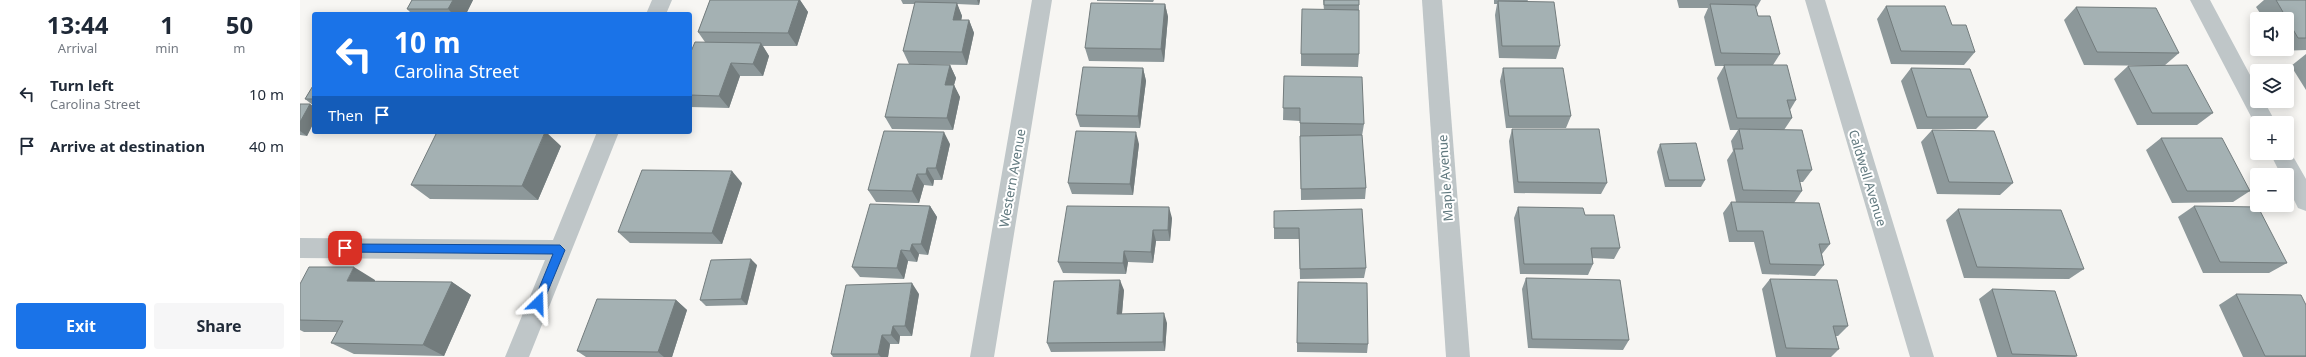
<!DOCTYPE html>
<meta charset="utf-8">
<style>
body{margin:0;font-family:"Noto Sans",sans-serif;background:#f6f6f7;color:#1f2937;height:100vh;display:flex;flex-direction:column;font-size:15px;white-space:nowrap}
*{box-sizing:border-box;margin:0}
p{font-size:13px;color:#747a83}
.icon{flex:none;width:22px;height:22px;fill:none;stroke:currentColor;stroke-width:2;stroke-linecap:round;stroke-linejoin:round}
.map{position:relative;flex:1;overflow:hidden}
.panel{display:flex;flex-direction:column;background:#fff;width:300px}
.panel>*{flex:none}
.top-card{position:absolute;left:12px;top:12px;width:380px;height:122px;border-radius:4px;box-shadow:0 2px 10px #0003;background:#1a73e8;color:#fff;overflow:hidden}
.fabs{position:absolute;left:1950px;top:12px;display:grid;gap:8px}
.fabs a{display:grid;place-items:center;width:44px;height:44px;border-radius:4px;background:#fff;box-shadow:0 2px 10px #0003;font-size:20px}
.pin{position:absolute;display:grid;place-items:center;width:34px;height:34px;color:#fff;margin:-17px;border-radius:8px;box-shadow:0 2px 6px #0006}
.me{position:absolute;width:44px;margin:-22px;rotate:22deg;stroke-linejoin:round;filter:drop-shadow(0 0 3px #0008)}
.turn{display:flex;align-items:center;gap:14px;height:84px;padding:0 16px;font-size:18px}
.turn .icon{width:52px;height:52px;stroke-width:2.5}
.turn b{display:block;font-size:28px;line-height:34px}
.then{display:flex;align-items:center;height:38px;padding:0 16px;background:#0003;gap:8px;font-size:15px}
.eta{display:flex;justify-content:space-evenly;align-items:center;height:68px;text-align:center}
.eta b{font-size:24px;font-weight:700;line-height:28px}
.action{display:flex;gap:8px;margin-top:auto;padding:8px 16px}
.action a{flex:1;height:46px;border-radius:4px;background:#1a73e8;color:#fff;font-size:16px;font-weight:700;line-height:46px;text-align:center}
.action a+a{background:#f6f6f7;color:#1f2937}
ul{padding:0;list-style:none}
li{display:flex;align-items:center;gap:12px;height:52px;padding:0 16px}
li div{flex:1}
li b{display:block;font-size:15px}
li em{font-style:normal}
main{display:flex;flex:1;min-height:0}
.map>svg:first-child{display:block}
.lines{fill:none;stroke-linecap:round;stroke-linejoin:round}
.minor{fill:#bfc6c8;fill-rule:evenodd}
.tertiary{fill:#bfc6c8;fill-rule:evenodd}
.wall{fill:#8d989a}
.shaded-wall{fill:#737c7d}
.building{fill:#a4b1b3;stroke:#737c7d}
.route{fill:#1a73e8;stroke:#114b97}
.labels{text-anchor:middle;dominant-baseline:central;stroke-width:4;stroke-linejoin:round;paint-order:stroke}
.street-label{font-size:13px;fill:#61797f;stroke:#fff}
</style>
<main>
<section class="panel">
<div class="eta">
<div><b>13:44</b><p>Arrival</p></div>
<div><b>1</b><p>min</p></div>
<div><b>50</b><p>m</p></div>
</div>
<ul>
<li><svg class="icon" aria-label="left" viewBox="0 0 24 24"><path d="M17 20v-9H6M10 6l-5 5 5 5"/></svg><div><b>Turn left</b><p>Carolina Street</p></div><em>10 m</em></li>
<li><svg class="icon" aria-label="arrive" viewBox="0 0 24 24"><path d="M6 21V4h12l-3 4 3 4H6"/></svg><div><b>Arrive at destination</b></div><em>40 m</em></li>
</ul>
<div class="action"><a>Exit</a><a>Share</a></div>
</section>
<div class="map">
<svg width="2006" height="357" viewBox="0 0 2006 357">
<rect width="100%" height="100%" fill="#f7f6f3"/>
<g class="lines">
<path class="minor" d="M352,0H372L366,14H346Z
M732,0H752L694,357H670Z
M1505,0H1525L1634,357H1610Z
M1890,0H1910L1957,88V101H1964L1976,123H1957V128Z
M297,132H319L229,357H205L245,260L0,258V238L253,240Z
M1987,146L2006,179V211L1998,208L1987,186V175H1981L1970,153H1987Z"/>
<path class="tertiary" d="M1122,0H1142L1170,357H1146Z"/>
</g>
<path class="wall" d="M112,0H173L166,14H112L107,9Z
M410,0H500L508,12L497,46H463L469,56L463,76H440L429,108L390,107V54L405,42L398,32Z
M601,0H680L679,5L657,4L662,16L661,20H669L674,33L667,65L609,64L603,51L615,4H603Z
M797,0H854L853,2L797,1Z
M1023,0L1059,5V54L1058,67L1001,66V54L1024,10Z
M1194,0H1228L1227,2L1260,46L1256,59L1199,58L1195,15L1197,4H1194Z
M1377,0H1461L1457,7L1456,8L1458,16L1480,54L1473,65L1496,100L1490,110L1492,118L1484,130L1512,170L1503,182H1500L1502,191L1494,203L1530,244L1522,254L1524,265L1515,276L1462,274L1454,242H1429L1423,213L1431,202H1436L1427,160L1433,151L1431,141L1438,130H1430L1417,78L1424,66H1415L1404,17L1408,8H1379Z
M1964,0H2006V50L1982,51L1981,49H1987V19H1964L1956,7Z
M865,4L868,17L864,62L789,61L785,48Z
M1586,6L1652,25L1675,52L1664,65L1591,64L1577,19Z
M1776,7L1879,53L1864,66L1913,113L1897,125H1837L1814,79L1828,66H1864L1784,65L1764,20Z
M2006,54V90L1991,66Z
M650,65L656,78L654,85L660,97L653,130L592,129L585,117Z
M843,68L846,81L840,128L780,127L776,115Z
M1203,68L1271,116L1266,128H1206L1200,81Z
M1611,68L1688,117L1676,129H1617L1601,81Z
M984,76L1064,124L1062,136L1066,188L1065,199L1001,200L1000,136H1019H1000V121L983,120Z
M14,84V106L5,99Z
M0,104H10L14,107V122L7,136L0,135Z
M1212,129L1307,183L1301,194L1214,193L1209,141Z
M1632,130L1713,183L1700,195L1637,194L1621,142Z
M1861,138L1950,191L1933,202L1872,203L1846,150Z
M650,144L642,180H634L633,186L624,185L619,203L576,202L568,190Z
M839,144L833,195L772,194L768,183Z
M1360,144L1405,180L1401,187H1365L1357,152Z
M261,146L238,200L130,199L111,185Z
M442,183L422,244L330,243L318,232Z
M630,206L637,217L628,255L619,254L617,262L608,261L604,279L560,277L552,267Z
M1894,206L1987,263L1969,273H1903L1878,217Z
M1218,207L1285,215L1320,248L1314,259L1292,258L1293,264L1288,275L1220,274L1214,218Z
M1658,209L1784,269L1769,279L1664,278L1646,220Z
M974,211L1066,268L1064,278L1000,279L999,239H974Z
M872,218L870,241H856L853,263L828,262L826,274L763,273L758,262Z
M457,265L447,305L406,306L400,300Z
M1226,278L1329,340L1323,350L1228,348L1222,289Z
M1470,279L1548,326L1538,336H1536L1539,349L1531,357H1476L1462,289Z
M75,280V282H152L171,295L144,356L54,354L31,343L37,332H4L0,330V284Z
M1692,289L1777,356L1775,357H1697L1679,299Z
M824,290L822,314L867,323L865,351L751,352L747,343Z
M619,294L612,336H600L599,344H590L588,357H533L531,354Z
M1936,294L2006,305V357H1943L1919,305Z
M376,300L387,310L372,357H286L277,351Z
M997,343L1068,344L1067,353L997,352Z"/>
<path class="shaded-wall" d="M153,0H173L166,14H153L148,9Z
M499,0H500L508,12L497,46L488,33Z
M677,0H680L679,5Z
M657,3L662,16L659,33L653,20Z
M865,4L868,17L864,62L861,49Z
M669,20L674,33L667,65L662,52Z
M461,43L469,56L463,76L453,64Z
M431,63L440,76L429,108L419,96Z
M650,65L656,78L654,85L660,97L653,130L647,118L645,85Z
M843,68L846,81L840,128L838,116Z
M10,104L14,107V122L7,136L0,131V122Z
M245,132H246L261,146L238,200L222,186Z
M644,132L650,144L642,180L636,168Z
M836,132L839,144L833,195L830,184Z
M627,168L634,180L633,186L626,174Z
M432,171L442,183L422,244L412,233Z
M617,174L624,185L619,203L612,191Z
M630,206L637,217L628,255L621,244Z
M869,207L872,218L870,241L868,230Z
M853,230L856,241L853,263L851,252Z
M612,244L619,254L617,262L610,251Z
M601,250L608,261L604,279L597,268Z
M824,251L828,262L826,274L823,263Z
M451,259L457,265L447,305L441,299Z
M54,267L75,280L69,294L47,281Z
M820,280L824,290L821,324L817,314Z
M152,282L171,295L144,356L123,345Z
M612,283L619,294L612,336L605,326Z
M376,300L387,310L372,357H364L358,352Z
M864,313L867,323L865,351L863,342Z
M593,326L600,336L599,344L591,335Z
M582,335L590,344L588,357H581L578,354Z"/>
<path class="building" d="M112,0H153L148,9H107Z
M410,0H499L488,33L398,32Z
M1024,0H1059V5H1024Z
M1976,0H2006V38H1998Z
M1198,1L1254,2L1260,46H1202Z
M615,2L657,3L653,20H669L662,52L603,51Z
M791,3L865,4L861,49L785,48Z
M1410,4L1455,5L1458,16H1470L1480,54L1421,53Z
M1586,6H1645L1652,25H1666L1675,52L1601,51Z
M1776,7L1856,8L1879,53L1797,52Z
M1002,9L1059,10V54H1001Z
M395,42L461,43L453,64L431,63L419,96L390,95V54Z
M598,64L650,65L645,85H654L647,118L585,117Z
M1424,65H1487L1496,100H1487L1492,118H1437Z
M1887,65L1913,113H1852L1828,66Z
M783,67L843,68L838,116L776,115Z
M1203,68H1263L1271,116H1209Z
M1611,68L1670,69L1688,117H1627Z
M984,76L1062,77L1064,124L1000,123V108H983Z
M14,84V99H5Z
M0,104H10L0,122Z
M1212,129H1299L1307,183L1218,182Z
M1439,129L1502,130L1512,170H1497L1502,191L1443,190L1434,149H1443Z
M1632,130L1694,131L1713,183L1649,182Z
M584,131L644,132L636,168H627L626,174H617L612,191L568,190Z
M776,131L836,132L830,184L768,183Z
M137,132H245L222,186L111,185Z
M1062,135L1066,188L1001,189L1000,136Z
M1861,138H1922L1950,191H1887Z
M1396,143L1405,180H1369L1360,144Z
M342,170L432,171L412,233L318,232Z
M1431,202L1519,203L1530,244H1519L1524,265L1470,264L1463,231H1437Z
M570,204L630,206L621,244H612L610,251L601,250L597,268L552,267Z
M767,206L869,207L868,230H853L851,252L824,251L823,263L758,262Z
M1894,206L1958,207L1987,263L1920,262Z
M1218,207L1283,208L1285,215H1314L1320,248H1291L1293,264H1224Z
M1062,209L1066,268L1000,269L999,228H974V211Z
M1658,209L1761,210L1784,269L1677,267Z
M451,259L441,299L400,300L411,260Z
M9,267H54L47,281L152,282L123,345L31,343L43,321L0,320V284Z
M1226,278L1320,280L1329,340L1232,339Z
M1470,279L1537,280L1548,326H1533L1539,349L1486,348Z
M820,280L817,314L864,313L863,342L747,343L754,281Z
M998,282L1067,283L1068,344L997,343Z
M612,283L605,326H593L591,335H582L578,354H531L546,285Z
M1692,289L1755,291L1777,356L1712,354Z
M1936,294L2001,295L2006,305V356H1965Z
M297,299L376,300L358,352L277,351Z"/>
<path class="route" d="M45,244L260,245L265,250L243,303L238,308L233,303L253,254L45,252L40,248Z"/>
<g class="labels">
<g class="street-label">
<text transform="translate(712 178) rotate(-80)">Western Avenue</text>
<text transform="translate(1145 178) rotate(-94)">Maple Avenue</text>
<text transform="translate(1568 178) rotate(73)">Caldwell Avenue</text>
</g>
</g>
</svg>
<div class="fabs">
<a><svg class="icon" aria-label="sound" viewBox="0 0 24 24"><path d="M4 9h4l5-4v14l-5-4H4zM17 9q2 3 0 6"/></svg></a>
<a><svg class="icon" aria-label="layers" viewBox="0 0 24 24"><path d="M12 4l9 5-9 5-9-5zM3 14l9 5 9-5"/></svg></a>
<a>+</a>
<a>−</a>
</div>
<div class="pin" style="left:45px;top:248px;background:#d93025"><svg class="icon" aria-label="arrive" viewBox="0 0 24 24"><path d="M6 21V4h12l-3 4 3 4H6"/></svg></div>
<svg class="me" style="left:238px;top:303px" viewBox="-20 -20 40 40"><path d="M0-17L14 15 0 8-14 15z" fill="#1a73e8" stroke="#fff" stroke-width="4"/></svg>
<div class="top-card">
<div class="turn"><svg class="icon" aria-label="left" viewBox="0 0 24 24"><path d="M17 20v-9H6M10 6l-5 5 5 5"/></svg><div><b>10 m</b>Carolina Street</div></div>
<div class="then">Then<svg class="icon" aria-label="arrive" viewBox="0 0 24 24"><path d="M6 21V4h12l-3 4 3 4H6"/></svg></div>
</div>
</div>
</main>
